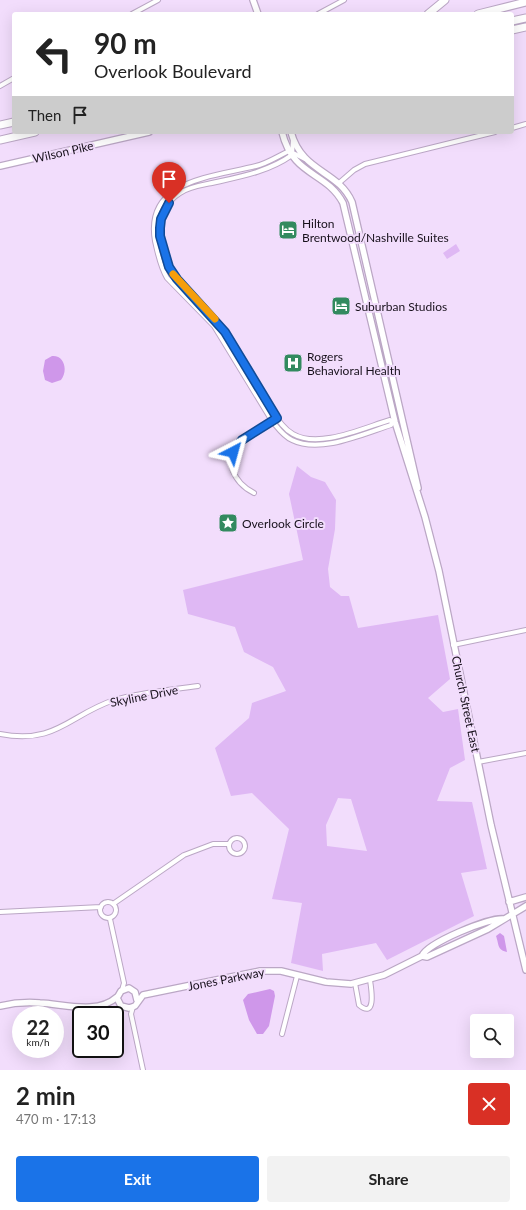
<!DOCTYPE html>
<meta charset="utf-8">
<style>
body{margin:0;font-family:Lato,sans-serif;background:#f2f2f2;color:#222;height:100vh;display:flex;flex-direction:column;font-size:15px;white-space:nowrap}
*{box-sizing:border-box;margin:0}
p{font-size:13px;color:#767676}
.icon{flex:none;width:22px;height:22px;fill:none;stroke:currentColor;stroke-width:2;stroke-linecap:round;stroke-linejoin:round}
.map{position:relative;height:1070px;overflow:hidden}
.side{display:flex;flex-direction:column;background:#fff;flex:1}
.side>*{flex:none}
.banner{position:absolute;left:12px;top:12px;width:502px;height:122px;border-radius:4px;box-shadow:0 4px 16px #0002;background:#fff;color:#222;overflow:hidden}
.buttons{position:absolute;left:470px;top:1014px;display:grid;gap:8px}
.buttons a{display:grid;place-items:center;width:44px;height:44px;border-radius:4px;background:#fff;box-shadow:0 4px 16px #0002;font-size:20px}
.speed{position:absolute;left:12px;top:1006px;display:flex;gap:8px;font-size:20px;font-weight:700;text-align:center}
.speed>*{display:grid;place-content:center;width:52px;height:52px;border-radius:50%;background:#fff;box-shadow:0 4px 16px #0002;line-height:1}
.speed small{font-size:10px;font-weight:400}
.speed .limit{border:2px solid #111;border-radius:6px;background:#fff;color:#111}
.pin{position:absolute;display:grid;place-items:center;width:34px;height:34px;color:#fff;margin:-41px -17px;border-radius:50% 50% 50% 0;rotate:-45deg;box-shadow:0 0 4px #0007}
.pin .icon{rotate:45deg}
.me{position:absolute;width:44px;margin:-22px;rotate:39deg;stroke-linejoin:round;filter:drop-shadow(0 0 3px #0008)}
.turn{display:flex;align-items:center;gap:14px;height:84px;padding:0 16px;font-size:18px}
.turn .icon{width:52px;height:52px;stroke-width:2.5}
.turn b{display:block;font-size:28px;line-height:34px}
.then{display:flex;align-items:center;height:38px;padding:0 16px;background:#0003;gap:8px;font-size:15px}
.round{display:grid;place-items:center;flex:none;width:42px;height:42px;border-radius:4px;background:#f2f2f2}
.summary{display:flex;align-items:center;justify-content:space-between;height:68px;padding:0 16px}
h1{font-size:24px;font-weight:700;line-height:30px}
.button{display:flex;gap:8px;margin-top:auto;padding:8px 16px}
.button a{flex:1;height:46px;border-radius:4px;background:#1a73e8;color:#fff;font-size:16px;font-weight:700;line-height:46px;text-align:center}
.button a+a{background:#f2f2f2;color:#222}
.map>svg:first-child{display:block}
.green{fill:#dfb8f4;fill-rule:evenodd}
.water{fill:#cf97ea}
.lines{fill:none;stroke-linecap:round;stroke-linejoin:round}
.street-casing{stroke:#bba7c5;stroke-width:6}
.secondary-casing{stroke:#bba7c5;stroke-width:8}
.highway-casing{stroke:#bba7c5;stroke-width:9}
.street{stroke:#fff;stroke-width:4}
.secondary{stroke:#fff;stroke-width:5.5}
.highway{stroke:#fff;stroke-width:7}
.route-casing{stroke:#114b97;stroke-width:10}
.route{stroke:#1a73e8;stroke-width:7}
.slow{stroke:#f59e0b;stroke-width:7}
.labels{text-anchor:middle;dominant-baseline:central;stroke-width:4;stroke-linejoin:round;paint-order:stroke}
.street-label{font-size:12px;fill:#18111c;stroke:#f2ddfc}
.poi-label{font-size:12px;fill:#18111c;stroke:#f2ddfc;text-anchor:start}
</style>
<div class="map">
<svg width="526" height="1070" viewBox="0 0 526 1070">
<rect width="100%" height="100%" fill="#f2ddfc"/>
<path class="green" d="M456,244L460,251L447,259L443,253Z
M297,466L311,477L325,482L336,500L335,529L328,569L330,587L341,596H349L358,628L438,615L450,679L428,698L443,712L458,709L465,760L450,768L437,801L472,802L487,869L461,873L474,916L387,960L376,943L322,954L323,971L291,963L302,903L272,899L289,829L252,793L231,796L215,748L249,718L252,703L286,691L273,667L244,652L235,627L188,614L183,590L303,560L289,494ZM338,798L351,799L367,851L327,846L326,825Z"/>
<path class="water" d="M52,356C65,355 68,371 61,380L52,383L45,380L43,371L45,360Z
M500,933L504,936L507,952C497,950 499,944 496,936Z
M270,989L274,991L275,996L269,1026L263,1034H257L249,1020L243,1000L248,994Z"/>
<g class="lines">
<defs>
<path id="street" d="M132,14L158,0
M318,14L344,0
M0,86L14,78
M512,128L526,124
M293,139L292,155C268,172 239,177 212,183C202,185 189,187 180,193C153,210 156,251 173,274C188,295 211,311 226,333C243,358 258,387 274,413C279,421 284,429 293,434C319,449 363,428 390,420L395,422
M305,159L289,151C278,156 268,163 256,166C214,177 144,179 155,241C158,254 160,266 167,278L214,326L272,421C278,428 283,436 292,440C320,454 363,434 391,425L392,422
M339,183L354,170L365,164L495,132
M254,493C234,483 221,458 241,440C250,432 263,426 273,420
M453,645L526,630
M0,734C56,745 69,715 114,700C141,692 171,690 198,686
M478,762L526,753
M229 846a8 8 0 1 1 16 0a8 8 0 1 1-16 0Z
M100 910a8 8 0 1 1 16 0a8 8 0 1 1-16 0Z
M113,904L184,855L213,844H229
M0,912L101,907
M110,919L124,983L122,990
M355,983L359,1005C377,1020 371,987 370,980
M133,1007L131,1014L143,1070
M282,1034L297,976"/>
<path id="secondary" d="M253,0L258,14
M282,132C293,177 326,171 343,203L395,422L425,517L439,571L491,825L526,970
M291,132C302,173 338,170 352,202L418,488
M0,166L149,132
M509,902L526,897
M422,956L427,957L488,929L526,906
M137,1000L135,992L129,988L121,991L117,998L121,1006L129,1008L135,1006L143,995L260,971H281L326,982L351,984L384,975L422,956C427,943 490,917 504,919
M0,1006C13,1003 27,1002 40,1003C64,1004 97,1015 117,997"/>
<path id="highway" d="M428,14L445,0
M478,14L526,2
M512,21L526,18
M512,30L526,27
M0,125L14,122
M0,140L35,132"/>
</defs>
<use href="#street" class="street-casing"/>
<use href="#secondary" class="secondary-casing"/>
<use href="#highway" class="highway-casing"/>
<use href="#street" class="street"/>
<use href="#secondary" class="secondary"/>
<use href="#highway" class="highway"/>
</g>
<g class="lines">
<defs>
<path id="route" d="M169,203L161,219L160,228V236L169,267L177,279L225,332L277,418L242,440L233,452"/>
</defs>
<use href="#route" class="route-casing"/>
<use href="#route" class="route"/>
<path class="slow" d="M173,274L215,319"/>
</g>
<defs>
<symbol id="hotel-square" viewBox="-11 -11 22 22"><rect x="-9" y="-9" width="18" height="18" rx="4" fill="#328a5f" stroke="#f2ddfc"/><path d="M-6-4.5h1.5V1H6V5H4.5V3h-9V5H-6ZM-4 0a1.8 1.8 0 1 1 3.6 0ZM.5 0V-2.5h3Q6-2.5 6 0Z" fill="#fff"/></symbol>
<symbol id="hospital-square" viewBox="-11 -11 22 22"><rect x="-9" y="-9" width="18" height="18" rx="4" fill="#328a5f" stroke="#f2ddfc"/><path d="M-5-5h3v3.5h4V-5h3V5h-3V1.5h-4V5h-3Z" fill="#fff"/></symbol>
<symbol id="sight-square" viewBox="-11 -11 22 22"><rect x="-9" y="-9" width="18" height="18" rx="4" fill="#328a5f" stroke="#f2ddfc"/><path d="M0-6L1.8-2.2L6-1.7L2.9 1.2L3.7 5.4L0 3.3L-3.7 5.4L-2.9 1.2L-6-1.7L-1.8-2.2Z" fill="#fff"/></symbol>
</defs>
<g fill-rule="evenodd">
<use href="#hotel-square" x="277" y="219" width="22" height="22"/>
<use href="#hotel-square" x="330" y="295" width="22" height="22"/>
<use href="#hospital-square" x="282" y="352" width="22" height="22"/>
<use href="#sight-square" x="217" y="512" width="22" height="22"/>
</g>
<g class="labels">
<g class="street-label">
<text transform="translate(63 152) rotate(-13)">Wilson Pike</text>
<text transform="translate(144 696) rotate(-11)">Skyline Drive</text>
<text transform="translate(466 704) rotate(78)">Church Street East</text>
<text transform="translate(226 979) rotate(-11)">Jones Parkway</text>
</g>
<g class="poi-label">
<text x="302" y="223">Hilton<tspan x="302" dy="14">Brentwood/Nashville Suites</tspan></text>
<text x="355" y="306">Suburban Studios</text>
<text x="307" y="356">Rogers<tspan x="307" dy="14">Behavioral Health</tspan></text>
<text x="242" y="523">Overlook Circle</text>
</g>
</g>
</svg>
<div class="buttons">
<a><svg class="icon" aria-label="search" viewBox="0 0 24 24"><circle cx="10" cy="10" r="6"/><path d="M15 15l6 6"/></svg></a>
</div>
<div class="speed"><div>22<small>km/h</small></div><div class="limit">30</div></div>
<div class="pin" style="left:169px;top:203px;background:#d93025"><svg class="icon" aria-label="arrive" viewBox="0 0 24 24"><path d="M6 21V4h12l-3 4 3 4H6"/></svg></div>
<svg class="me" style="left:233px;top:452px" viewBox="-20 -20 40 40"><path d="M0-17L14 15 0 8-14 15z" fill="#1a73e8" stroke="#fff" stroke-width="4"/></svg>
<div class="banner">
<div class="turn"><svg class="icon" aria-label="left" viewBox="0 0 24 24"><path d="M17 20v-9H6M10 6l-5 5 5 5"/></svg><div><b>90 m</b>Overlook Boulevard</div></div>
<div class="then">Then<svg class="icon" aria-label="arrive" viewBox="0 0 24 24"><path d="M6 21V4h12l-3 4 3 4H6"/></svg></div>
</div>
</div>
<section class="side">
<div class="summary"><div><h1>2 min</h1><p>470 m · 17:13</p></div><a class="round" style="background:#d93025;color:#fff"><svg class="icon" aria-label="close" viewBox="0 0 24 24"><path d="M6 6l12 12M18 6L6 18"/></svg></a></div>
<div class="button"><a>Exit</a><a>Share</a></div>
</section>
